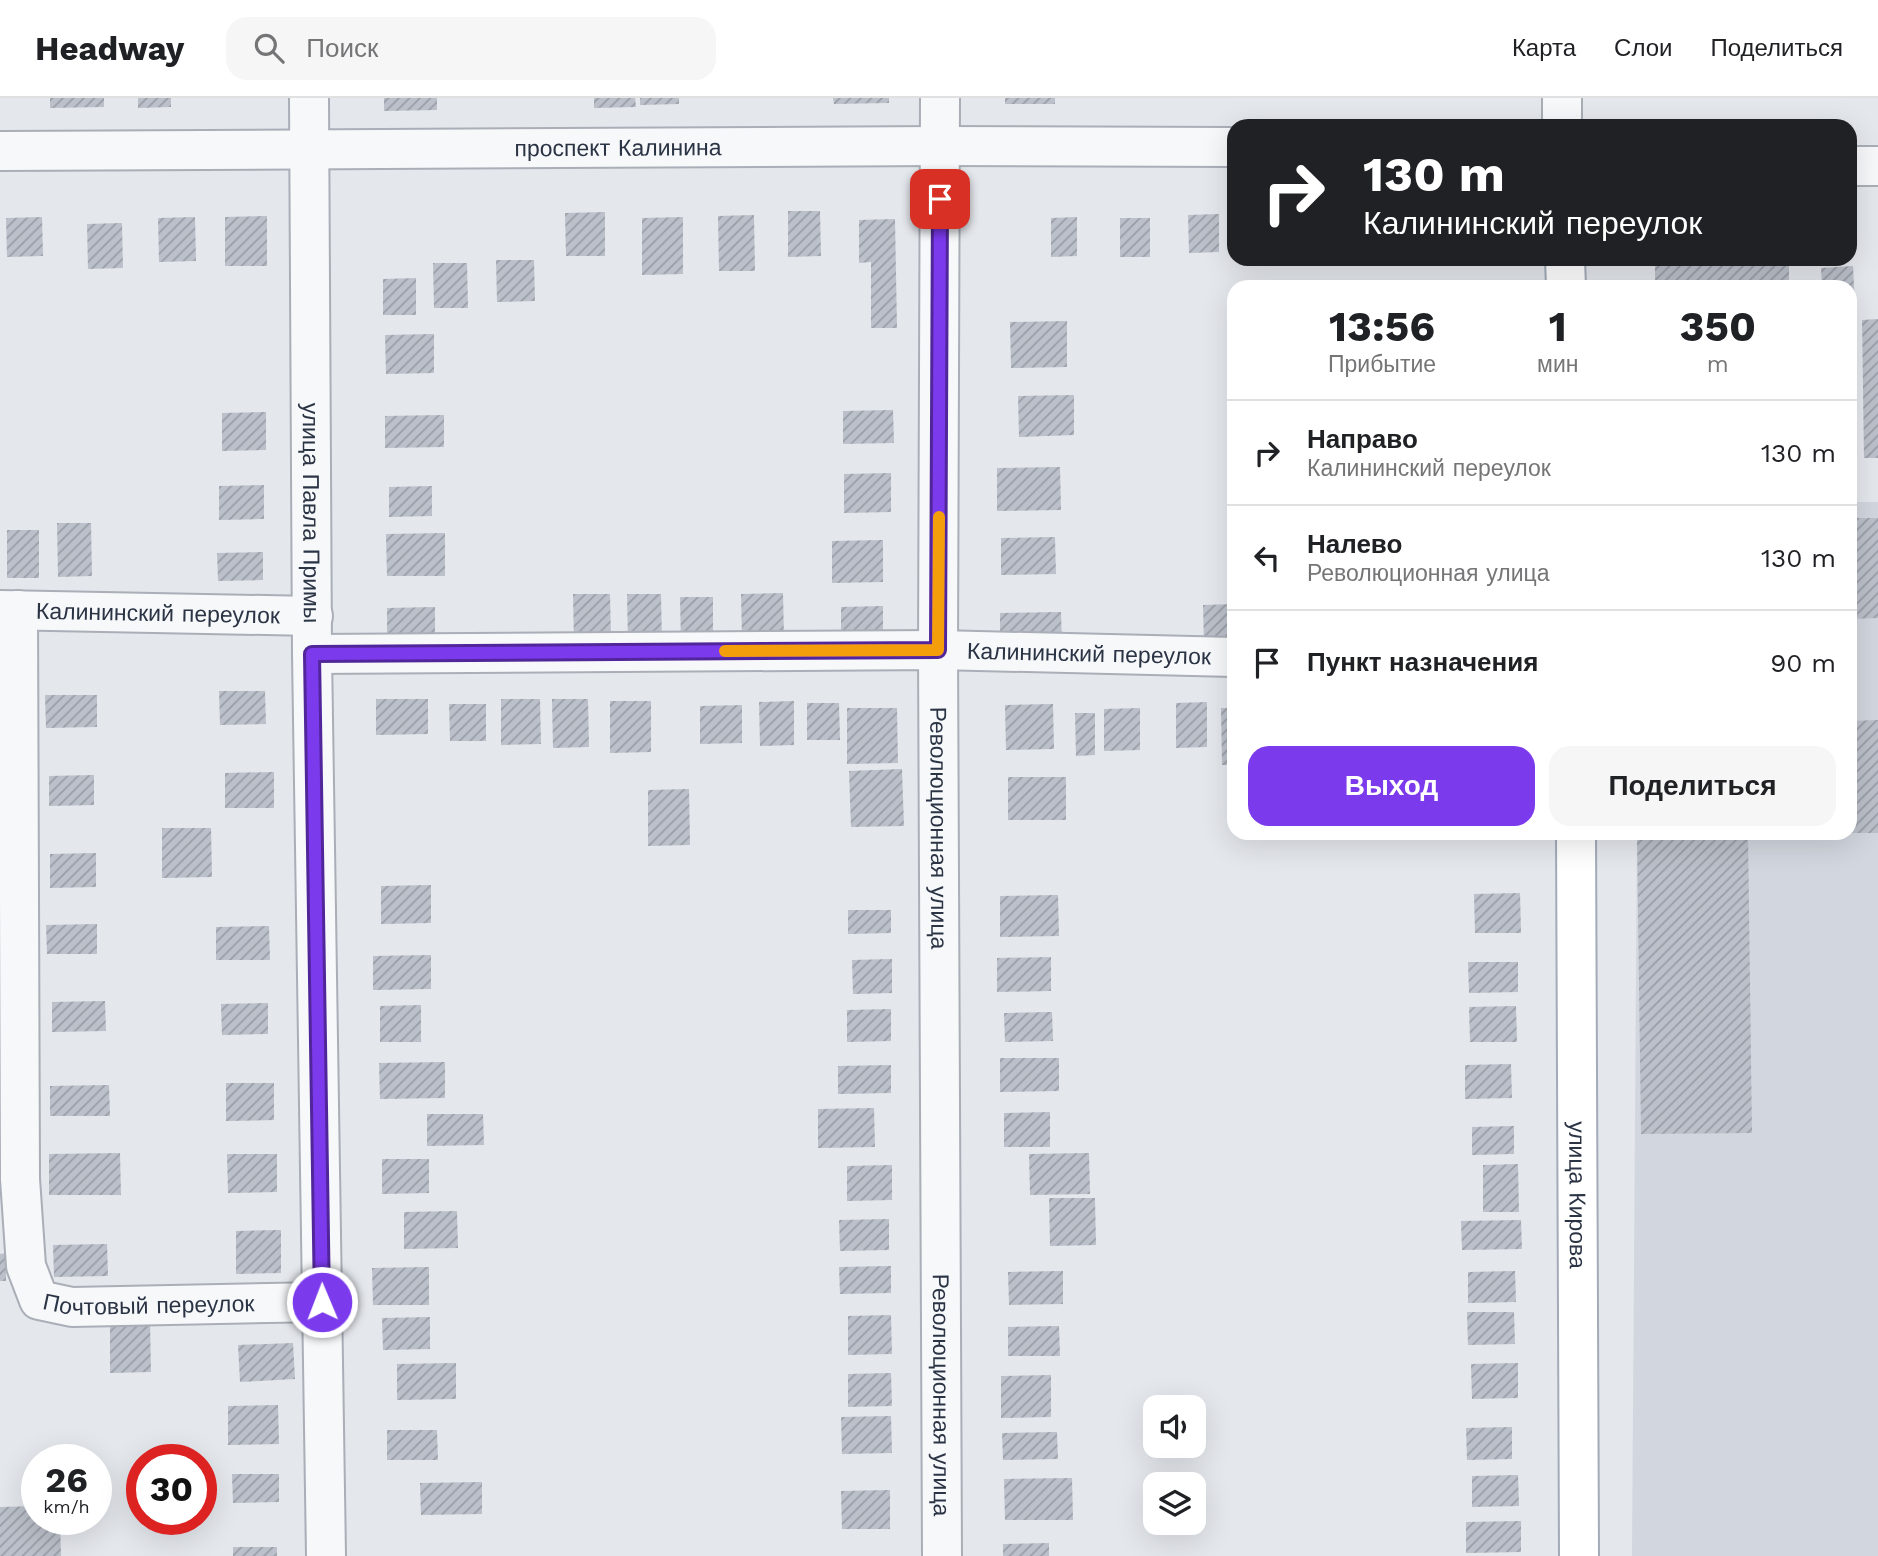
<!DOCTYPE html>
<html lang="ru">
<meta charset="utf-8">
<style>
body{margin:0;font-family:"Work Sans",sans-serif;background:#f6f6f6;color:#202124;height:100vh;display:flex;flex-direction:column;font-size:26px;white-space:nowrap}
*{box-sizing:border-box;margin:0}
p{font-size:23px;color:#757577}
.icon{flex:none;width:38px;height:38px;fill:none;stroke:currentColor;stroke-width:2;stroke-linecap:round;stroke-linejoin:round}
.map{position:relative;flex:1;overflow:hidden}
.panel{position:absolute;left:1227px;top:182px;width:630px;height:560px;display:flex;flex-direction:column;background:#fff;border-radius:21px;box-shadow:0 7px 28px #0002}
.panel>*{flex:none}
.top-card{position:absolute;left:1227px;top:21px;width:630px;height:147px;border-radius:21px;box-shadow:0 7px 28px #0002;background:#202124;color:#fff;overflow:hidden}
.fabs{position:absolute;left:1143px;top:1297px;display:grid;gap:14px}
.fabs a{display:grid;place-items:center;width:63px;height:63px;border-radius:14px;background:#fff;box-shadow:0 7px 28px #0002;font-size:35px}
.speed{position:absolute;left:21px;top:1346px;display:flex;gap:14px;font-size:35px;font-weight:700;text-align:center}
.speed>*{display:grid;place-content:center;width:91px;height:91px;border-radius:50%;background:#fff;box-shadow:0 7px 28px #0002;line-height:1}
.speed small{font-size:18px;font-weight:400}
.speed .limit{border:10px solid #d22;background:#fff;color:#111}
.pin{position:absolute;display:grid;place-items:center;width:60px;height:60px;color:#fff;margin:-30px;border-radius:14px;box-shadow:0 4px 10px #0006}
.me{position:absolute;width:77px;margin:-38px;rotate:359deg;stroke-linejoin:round;filter:drop-shadow(0 0 5px #0008)}
.turn{display:flex;align-items:center;gap:24px;height:147px;padding:0 21px;font-size:32px}
.turn .icon{width:91px;height:91px;stroke-width:2.5}
.turn b{display:block;font-size:49px;line-height:60px}
.eta{display:flex;justify-content:space-evenly;align-items:center;height:119px;text-align:center}
.eta b{font-size:42px;font-weight:700;line-height:49px}
.action{display:flex;gap:14px;margin-top:auto;padding:14px 21px}
.action a{flex:1;height:80px;border-radius:21px;background:#7c3aed;color:#fff;font-size:28px;font-weight:700;line-height:80px;text-align:center}
.action a+a{background:#f6f6f6;color:#202124}
ul{padding:0;list-style:none}
li{display:flex;align-items:center;gap:21px;height:105px;padding:0 21px;border-top:2px solid #e0e0e0}
li div{flex:1}
li b{display:block;font-size:26px}
li em{font-style:normal}
header{display:flex;align-items:center;gap:42px;box-sizing:border-box;height:98px;padding:0 35px;background:#fff;border-bottom:2px solid #e0e0e0}
header strong{font-size:33px}
nav{display:flex;gap:38px;margin-inline-start:auto;font-size:24px}
.search{width:490px;height:63px;background:#f6f6f6;display:flex;align-items:center;gap:18px;box-sizing:border-box;padding:0 24px;border-radius:21px;color:#757577;font-size:26px}
.map>svg:first-child{display:block}
.built{fill:#d2d6de}
.building{fill:url(#building-hatch)}
.lines{fill:none;stroke-linecap:round;stroke-linejoin:round}
.minor-casing{stroke:#a9aeb7;stroke-width:42}
.major-casing{stroke:#a3abb8;stroke-width:42}
.minor{stroke:#f7f8fa;stroke-width:38}
.major{stroke:#fff;stroke-width:38}
.route-casing{stroke:#51269a;stroke-width:18}
.route{stroke:#7c3aed;stroke-width:12}
.slow{stroke:#f59e0b;stroke-width:12}
.labels{text-anchor:middle;dominant-baseline:central;stroke-width:7;stroke-linejoin:round;paint-order:stroke}
.street-label{font-size:23px;fill:#2b3445;stroke:#f4f6f9}
</style>
<header>
<strong>Headway</strong>
<div class="search"><svg class="icon" aria-label="search" viewBox="0 0 24 24"><circle cx="10" cy="10" r="6"/><path d="M15 15l6 6"/></svg>Поиск</div>
<nav><a>Карта</a><a>Слои</a><a>Поделиться</a></nav>
</header>
<div class="map">
<svg width="1878" height="1458" viewBox="0 0 1878 1458">
<defs>
<pattern id="building-hatch" width="6" height="6" patternUnits="userSpaceOnUse" patternTransform="scale(1.75)"><rect width="6" height="6" fill="#bbc0ca"/><path d="M-1 1l2-2M0 6l6-6M5 7l2-2" fill="none" stroke="#989da6"/></pattern>
</defs>
<rect width="100%" height="100%" fill="#e4e7ec"/>
<path class="built" d="M1850,404H1878V1458H1632L1637,735H1850Z"/>
<path class="building" d="M50,0H104V9L50,10Z
M138,0H171V9L138,10Z
M384,0H437V12L384,13Z
M594,0H635L636,9L594,10Z
M640,0H679V6L640,7Z
M833,0H889V5L834,6Z
M1005,0H1055V6H1005Z
M788,113H820L821,158L788,159Z
M605,114V158H566L565,115Z
M1219,116V154L1189,155L1188,117Z
M754,117L755,173H719L718,118Z
M267,118V168H225V119Z
M42,119L43,158L7,159L6,120Z
M195,119L196,163L159,164L158,120Z
M683,119V176L642,177V120Z
M1077,119V158L1051,159V120Z
M1120,120H1150V159H1120Z
M895,121L897,230H871V164L859,165V122Z
M122,125L123,170L88,171L87,126Z
M1330,161H1368V166L1330,167Z
M1789,161V189H1655V163Z
M496,162H534L535,203L497,204Z
M433,165H467L468,210H434Z
M1853,168L1855,210L1850,211V189H1822L1821,170Z
M416,180V217H383V181Z
M1878,221V360H1864L1862,222Z
M1067,223V269L1011,270L1010,224Z
M434,236V275L386,276L385,237Z
M1074,297V337L1019,339L1018,298Z
M893,312L894,345L843,346V313Z
M266,314V352L222,353V315Z
M444,317V349L385,350V318Z
M1060,369L1061,412L997,413V370Z
M891,375V414L844,415V376Z
M264,387V421L219,422V388Z
M432,388V418L389,419V389Z
M1850,420H1878V520L1850,521Z
M57,425H91L92,478L58,479Z
M7,432H39V480H7Z
M445,435V478H387L386,436Z
M1055,439L1056,476L1001,477V440Z
M883,442V484L832,485V443Z
M263,454V482L218,483L217,455Z
M783,495L784,540H742L741,496Z
M573,496H610L611,542L574,543Z
M627,496H661L662,545H628Z
M680,499H713V544L681,545Z
M1234,506V545H1204L1203,507Z
M883,508V543L841,544V509Z
M435,509V541L387,542V510Z
M1061,514L1062,545L1000,546V515Z
M219,593H265L266,626L220,627Z
M45,597H97V629L46,630Z
M376,601H428V636L376,637Z
M501,601H540L541,646L501,647Z
M552,601H588L589,649L553,650Z
M610,603H651V654L610,655Z
M794,603V647L760,648L759,604Z
M1207,604V649L1176,650V605Z
M807,605H839L840,642H807Z
M449,606H486V643H450Z
M1053,606L1054,651L1006,652L1005,607Z
M742,607V645L700,646V608Z
M847,610H897L898,665L847,666Z
M1140,610V652L1104,653V611Z
M1221,610H1234V667H1222Z
M1075,615H1095V657L1076,658Z
M1878,622V735H1850V623Z
M902,671L904,728L851,729L849,673Z
M274,674V710H225V675Z
M94,677V707L49,708V678Z
M1008,679H1066V722H1008Z
M689,691L690,747L648,748V692Z
M162,730H211L212,779L162,780Z
M1637,735H1748L1752,1035L1641,1036Z
M96,755V789L50,790V756Z
M431,787V825L381,826V788Z
M1520,795L1521,835H1475L1474,796Z
M1058,797L1059,838L1000,839V798Z
M848,812H891V835L848,836Z
M97,826V856H47L46,827Z
M269,828L270,862H216V829Z
M431,857V891L373,892V858Z
M1051,859V893L997,894V860Z
M892,861V895L853,896L852,862Z
M1468,864H1518V894L1469,895Z
M105,903L106,933L52,934V904Z
M268,905V936L222,937L221,906Z
M421,907V944H380V908Z
M1516,908L1517,944H1470L1469,909Z
M891,911V943L847,944V912Z
M1052,914L1053,943L1005,944L1004,915Z
M1000,960H1059V993L1000,994Z
M445,964V1000L380,1001L379,965Z
M1511,966L1512,1000L1465,1001V967Z
M891,967V995L838,996V968Z
M226,985H274V1022L226,1023Z
M109,987L110,1018H50V988Z
M874,1010L875,1049L818,1050V1011Z
M1050,1014V1049H1004V1015Z
M427,1016H483L484,1047L427,1048Z
M1514,1028V1056L1472,1057V1029Z
M120,1055L121,1097H49V1056Z
M1089,1055L1090,1096L1030,1097L1029,1056Z
M227,1056H277V1094L228,1095Z
M382,1061H429V1095L382,1096Z
M1518,1066L1519,1114H1483V1067Z
M892,1067V1102L847,1103V1068Z
M1049,1100H1095L1096,1147L1050,1148Z
M457,1113L458,1150L404,1151V1114Z
M889,1121V1152L840,1153L839,1122Z
M1521,1122L1522,1151L1462,1152L1461,1123Z
M281,1132V1175L236,1176V1133Z
M107,1146L108,1178L54,1179L53,1147Z
M6,1155V1183H0V1156Z
M891,1168V1195L840,1196L839,1169Z
M429,1169V1207H373L372,1170Z
M1063,1173V1206L1009,1207L1008,1174Z
M1515,1173L1516,1204L1468,1205V1174Z
M1467,1214H1514L1515,1246L1468,1247Z
M891,1217L892,1256L848,1257V1218Z
M430,1219V1251L383,1252L382,1220Z
M150,1223L151,1274L110,1275V1224Z
M1059,1228L1060,1258H1008V1229Z
M293,1245L295,1281L240,1284L238,1247Z
M456,1265V1301L397,1302V1266Z
M1518,1265V1300L1472,1301L1471,1266Z
M891,1275L892,1308L848,1309V1276Z
M1051,1277V1319L1001,1320V1278Z
M278,1307L279,1346L228,1347V1308Z
M891,1318L892,1355L842,1356L841,1319Z
M1512,1329V1361L1467,1362L1466,1330Z
M387,1332H437L438,1362H387Z
M1057,1334L1058,1361L1003,1362L1002,1335Z
M232,1376H279V1404L233,1405Z
M1518,1377L1519,1408L1472,1409V1378Z
M1072,1380L1073,1422H1005L1004,1381Z
M482,1384V1416L421,1417L420,1385Z
M890,1392V1431H842L841,1393Z
M37,1408V1421H60L61,1458H0V1409Z
M1521,1423V1454L1466,1455V1424Z
M1049,1445V1458H1003V1446Z
M233,1449H277V1458H233Z"/>
<g class="lines">
<defs>
<g id="minor">
<path id="s1" d="M309,0L312,556L326,1458"/>
<path id="s2" d="M940,0L938,552L942,1458"/>
<path d="M1562,0V28"/>
<path id="s3" d="M0,53L941,48L1234,49"/>
<path d="M1850,68H1878"/>
<path id="s4" d="M0,512L313,518"/>
<path id="s5" d="M18,512L20,1081L26,1168L39,1202L72,1209L322,1204"/>
<path id="s6" d="M312,556L938,552L1234,559"/>
</g>
<g id="major">
<path d="M1565,161L1566,189"/>
<path id="s7" d="M1576,735L1579,1458"/>
</g>
</defs>
<use href="#minor" class="minor-casing"/>
<use href="#major" class="major-casing"/>
<use href="#minor" class="minor"/>
<use href="#major" class="major"/>
</g>
<g class="lines">
<defs>
<path id="route" d="M322,1204L312,556L938,552L940,101"/>
</defs>
<use href="#route" class="route-casing"/>
<use href="#route" class="route"/>
<path class="slow" d="M725,553L938,552L939,419"/>
</g>
<g class="labels">
<g class="street-label">
<text stroke="none"><textPath href="#s3" startOffset="618">проспект Калинина</textPath></text>
<text stroke="none"><textPath href="#s1" startOffset="415">улица Павла Примы</textPath></text>
<text stroke="none"><textPath href="#s4" startOffset="158">Калининский переулок</textPath></text>
<text stroke="none"><textPath href="#s6" startOffset="777">Калининский переулок</textPath></text>
<text stroke="none"><textPath href="#s2" startOffset="730">Революционная улица</textPath></text>
<text stroke="none"><textPath href="#s7" startOffset="362">улица Кирова</textPath></text>
<text stroke="none"><textPath href="#s5" startOffset="803">Почтовый переулок</textPath></text>
<text stroke="none"><textPath href="#s2" startOffset="1297">Революционная улица</textPath></text>
</g>
</g>
</svg>
<div class="fabs">
<a><svg class="icon" aria-label="sound" viewBox="0 0 24 24"><path d="M4 9h4l5-4v14l-5-4H4zM17 9q2 3 0 6"/></svg></a>
<a><svg class="icon" aria-label="layers" viewBox="0 0 24 24"><path d="M12 4l9 5-9 5-9-5zM3 14l9 5 9-5"/></svg></a>
</div>
<div class="speed"><div>26<small>km/h</small></div><div class="limit">30</div></div>
<div class="pin" style="left:940px;top:101px;background:#d93025"><svg class="icon" aria-label="arrive" viewBox="0 0 24 24"><path d="M6 21V4h12l-3 4 3 4H6"/></svg></div>
<svg class="me" style="left:322px;top:1204px" viewBox="-20 -20 40 40"><circle r="17" fill="#7c3aed" stroke="#fff" stroke-width="3"/><path d="M0-11L8 9 0 5-8 9z" fill="#fff"/></svg>
<div class="top-card">
<div class="turn"><svg class="icon" aria-label="right" viewBox="0 0 24 24"><path d="M7 20v-9h11M14 6l5 5-5 5"/></svg><div><b>130 m</b>Калининский переулок</div></div>
</div>
<section class="panel">
<div class="eta">
<div><b>13:56</b><p>Прибытие</p></div>
<div><b>1</b><p>мин</p></div>
<div><b>350</b><p>m</p></div>
</div>
<ul>
<li><svg class="icon" aria-label="right" viewBox="0 0 24 24"><path d="M7 20v-9h11M14 6l5 5-5 5"/></svg><div><b>Направо</b><p>Калининский переулок</p></div><em>130 m</em></li>
<li><svg class="icon" aria-label="left" viewBox="0 0 24 24"><path d="M17 20v-9H6M10 6l-5 5 5 5"/></svg><div><b>Налево</b><p>Революционная улица</p></div><em>130 m</em></li>
<li><svg class="icon" aria-label="arrive" viewBox="0 0 24 24"><path d="M6 21V4h12l-3 4 3 4H6"/></svg><div><b>Пункт назначения</b></div><em>90 m</em></li>
</ul>
<div class="action"><a>Выход</a><a>Поделиться</a></div>
</section>
</div>
